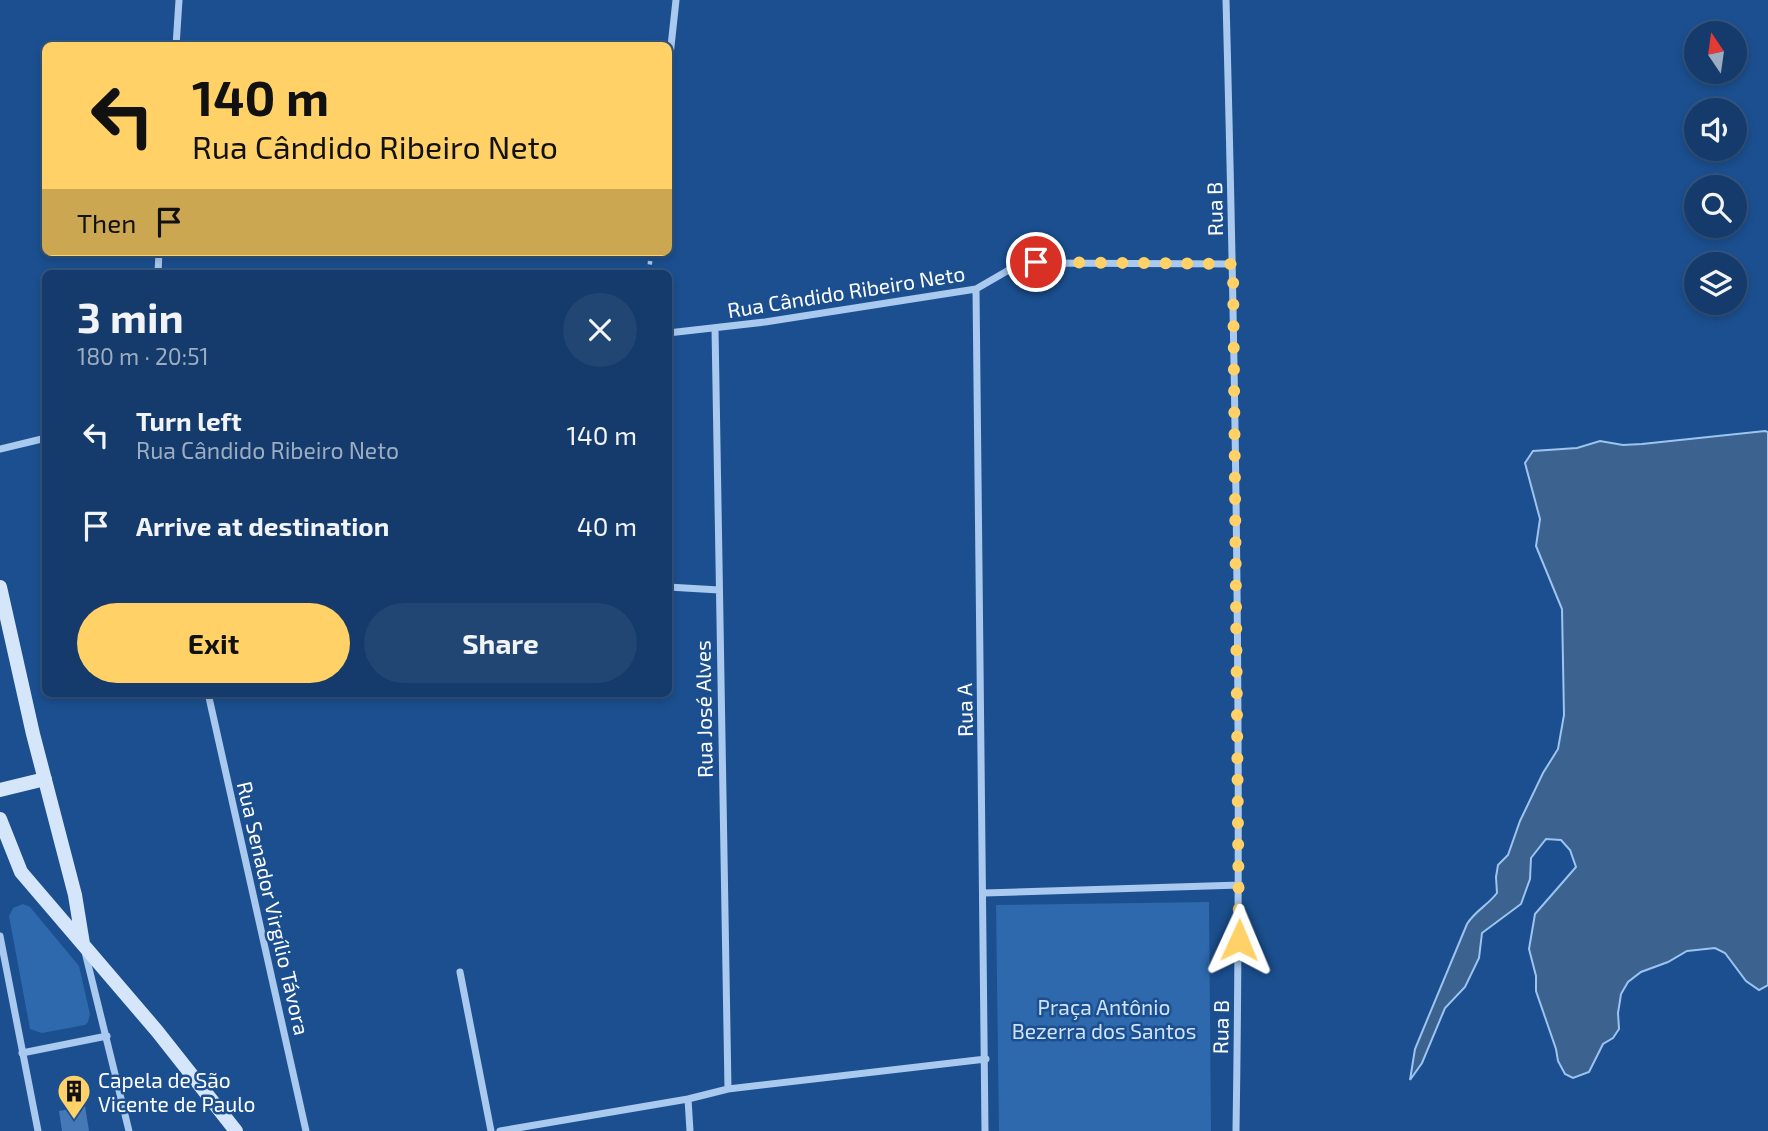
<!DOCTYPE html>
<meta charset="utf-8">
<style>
body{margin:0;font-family:"Exo 2",sans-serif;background:#214673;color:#f1f3f6;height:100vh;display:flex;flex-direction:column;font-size:26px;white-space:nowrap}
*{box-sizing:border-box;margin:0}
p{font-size:23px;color:#9dadc1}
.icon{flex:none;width:38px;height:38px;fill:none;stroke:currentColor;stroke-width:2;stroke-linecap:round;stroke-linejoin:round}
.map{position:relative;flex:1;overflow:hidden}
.panel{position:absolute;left:42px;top:270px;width:630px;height:427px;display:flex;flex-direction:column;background:#143b6b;border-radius:10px;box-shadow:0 4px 10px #0003,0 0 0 2px #33557e}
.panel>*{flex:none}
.hud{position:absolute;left:42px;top:42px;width:630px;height:214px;border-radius:10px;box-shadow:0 4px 10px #0003,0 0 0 2px #33557e;background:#ffd166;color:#111;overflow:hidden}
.needle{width:46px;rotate:347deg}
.tools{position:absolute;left:1684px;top:21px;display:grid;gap:14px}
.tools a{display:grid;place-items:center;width:63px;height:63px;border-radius:50%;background:#143b6b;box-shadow:0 4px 10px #0003,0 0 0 2px #33557e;font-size:35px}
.pin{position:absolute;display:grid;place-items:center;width:60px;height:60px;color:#fff;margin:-30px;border:4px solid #fff;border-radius:50%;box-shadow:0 2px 7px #0007}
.me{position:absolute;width:77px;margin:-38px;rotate:1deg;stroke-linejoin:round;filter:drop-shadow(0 0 5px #0008)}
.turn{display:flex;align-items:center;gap:24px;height:147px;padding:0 35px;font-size:32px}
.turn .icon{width:91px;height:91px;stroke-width:2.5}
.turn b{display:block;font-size:49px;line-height:60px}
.then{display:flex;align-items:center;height:66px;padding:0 35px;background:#0003;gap:14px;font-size:26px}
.round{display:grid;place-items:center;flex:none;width:74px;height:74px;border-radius:37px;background:#214673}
.headline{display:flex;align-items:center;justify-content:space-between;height:119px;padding:0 35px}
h1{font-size:42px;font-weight:700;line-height:52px}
.action{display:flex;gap:14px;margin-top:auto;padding:14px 35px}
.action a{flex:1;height:80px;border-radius:42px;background:#ffd166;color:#111;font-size:28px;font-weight:700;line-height:80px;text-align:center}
.action a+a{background:#214673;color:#f1f3f6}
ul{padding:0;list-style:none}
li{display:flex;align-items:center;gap:21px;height:91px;padding:0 35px}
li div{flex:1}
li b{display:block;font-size:26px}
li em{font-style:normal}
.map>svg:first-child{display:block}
.green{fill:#2e69ad}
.water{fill:#3c6290;stroke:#9cc4f0;stroke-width:2}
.building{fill:#4478b7}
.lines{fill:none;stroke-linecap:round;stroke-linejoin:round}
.path{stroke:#a9c9ee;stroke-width:4.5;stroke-dasharray:3.5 5;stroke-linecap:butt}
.street{stroke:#a9c9ee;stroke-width:7}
.secondary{stroke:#d6e6fa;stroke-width:14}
.route{stroke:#ffd166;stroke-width:12;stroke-dasharray:0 21.6}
.labels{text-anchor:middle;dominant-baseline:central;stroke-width:5;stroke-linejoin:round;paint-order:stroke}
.street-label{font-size:21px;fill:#fff;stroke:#1b4f8f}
.park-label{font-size:21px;fill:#cfe3fa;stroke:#1b4f8f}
.poi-label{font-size:21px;fill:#fff;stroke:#1b4f8f;text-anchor:start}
</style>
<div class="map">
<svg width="1768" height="1131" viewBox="0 0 1768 1131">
<rect width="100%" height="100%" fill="#1b4f8f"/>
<path class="green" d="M1209,902L1211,1131H999L996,905Z
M23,904L30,907L79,966L90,1014L88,1022L85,1025L42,1033L30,1029L9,916L13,908Z"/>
<path class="water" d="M1765,431L1768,432V985L1759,990L1746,981L1725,953L1715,948L1687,951L1668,962L1641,972L1628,982L1621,994L1618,1013L1619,1029L1613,1038L1603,1044L1589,1072L1573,1078L1565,1074L1558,1061L1556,1049L1536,991V976L1529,949L1535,914L1576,867L1570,850L1561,840L1546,839L1531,858L1530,879L1521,904L1482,933L1479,958L1465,987L1445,1008L1422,1063L1410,1080L1415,1049L1467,924C1475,911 1488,905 1497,893L1496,877L1498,865L1508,855L1520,821L1543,773L1558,749L1564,715L1562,609L1536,546L1540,519L1525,463L1533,451L1577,448L1600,441L1623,445L1642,444Z"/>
<path class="building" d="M85,1106L89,1131H62L59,1111Z"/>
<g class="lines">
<path class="path" d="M649,273L651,252"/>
<path class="street" d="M1226,0C1236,377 1242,754 1236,1131
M176,46L179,0
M668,74L676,0
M158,273L159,252
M976,289L985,1131
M715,328L728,1089
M668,333L765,322L976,289L1014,267L1036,263L1233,264
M0,449L46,438
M668,587L719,590
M208,693L306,1131
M984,893L1240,885
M0,936L38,1131
M85,952L129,1131
M460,972L491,1131
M22,1053L107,1036
M688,1099L690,1131
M500,1131L688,1099L728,1089L986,1059"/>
<path class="secondary" d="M0,587L33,734L75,895L83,944
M0,790L45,779
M0,819L21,872L157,1031L236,1131"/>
</g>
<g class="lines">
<path class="route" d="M1036,262L1233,264L1239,940"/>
</g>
<defs>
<symbol id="building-pin" viewBox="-11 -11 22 30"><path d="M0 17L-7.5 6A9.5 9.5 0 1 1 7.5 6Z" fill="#ffd166" stroke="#1b4f8f"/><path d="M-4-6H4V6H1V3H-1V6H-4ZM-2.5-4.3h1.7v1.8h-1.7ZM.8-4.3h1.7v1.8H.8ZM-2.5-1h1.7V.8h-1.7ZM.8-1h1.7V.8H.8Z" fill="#111"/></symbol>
</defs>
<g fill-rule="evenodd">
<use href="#building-pin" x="55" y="1072" width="38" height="52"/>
</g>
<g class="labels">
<g class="street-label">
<text transform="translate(1214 209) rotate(-91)">Rua B</text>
<text transform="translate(846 291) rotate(-9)">Rua Cândido Ribeiro Neto</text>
<text transform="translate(703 709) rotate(-91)">Rua José Alves</text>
<text transform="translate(964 710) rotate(-91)">Rua A</text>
<text transform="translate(274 908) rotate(77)">Rua Senador Virgílio Távora</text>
<text transform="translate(1220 1027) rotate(-89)">Rua B</text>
</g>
<g class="park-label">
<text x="1104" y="1006">Praça Antônio<tspan x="1104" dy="24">Bezerra dos Santos</tspan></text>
</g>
<g class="poi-label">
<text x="98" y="1079">Capela de São<tspan x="98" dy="24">Vicente de Paulo</tspan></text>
</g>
</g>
</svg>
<div class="tools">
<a><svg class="needle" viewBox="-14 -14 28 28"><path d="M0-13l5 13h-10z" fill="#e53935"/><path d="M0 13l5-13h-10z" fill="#9dadc1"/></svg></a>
<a><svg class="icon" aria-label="sound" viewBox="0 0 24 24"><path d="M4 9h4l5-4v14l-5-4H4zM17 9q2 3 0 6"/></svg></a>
<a><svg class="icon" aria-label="search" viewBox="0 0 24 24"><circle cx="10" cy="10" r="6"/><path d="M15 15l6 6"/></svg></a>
<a><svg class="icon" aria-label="layers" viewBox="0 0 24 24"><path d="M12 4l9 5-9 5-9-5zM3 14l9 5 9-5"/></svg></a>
</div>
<div class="pin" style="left:1036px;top:262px;background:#d93025"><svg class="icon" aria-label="arrive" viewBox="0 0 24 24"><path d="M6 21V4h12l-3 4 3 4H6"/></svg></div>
<svg class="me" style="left:1239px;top:940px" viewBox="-20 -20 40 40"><path d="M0-17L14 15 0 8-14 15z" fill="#ffd166" stroke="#fff" stroke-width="4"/></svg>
<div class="hud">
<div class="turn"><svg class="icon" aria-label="left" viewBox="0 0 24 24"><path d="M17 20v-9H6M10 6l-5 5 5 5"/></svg><div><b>140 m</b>Rua Cândido Ribeiro Neto</div></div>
<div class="then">Then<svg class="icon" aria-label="arrive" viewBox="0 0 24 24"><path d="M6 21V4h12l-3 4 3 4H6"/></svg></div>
</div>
<section class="panel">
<div class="headline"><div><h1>3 min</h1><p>180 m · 20:51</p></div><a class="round"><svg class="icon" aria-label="close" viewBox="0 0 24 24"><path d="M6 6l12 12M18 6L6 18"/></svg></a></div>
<ul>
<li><svg class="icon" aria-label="left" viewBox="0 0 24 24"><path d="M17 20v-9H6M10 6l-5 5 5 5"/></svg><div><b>Turn left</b><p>Rua Cândido Ribeiro Neto</p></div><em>140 m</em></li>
<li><svg class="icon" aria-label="arrive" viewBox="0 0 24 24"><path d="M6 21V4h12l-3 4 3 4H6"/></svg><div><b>Arrive at destination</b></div><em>40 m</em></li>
</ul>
<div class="action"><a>Exit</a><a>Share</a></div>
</section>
</div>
